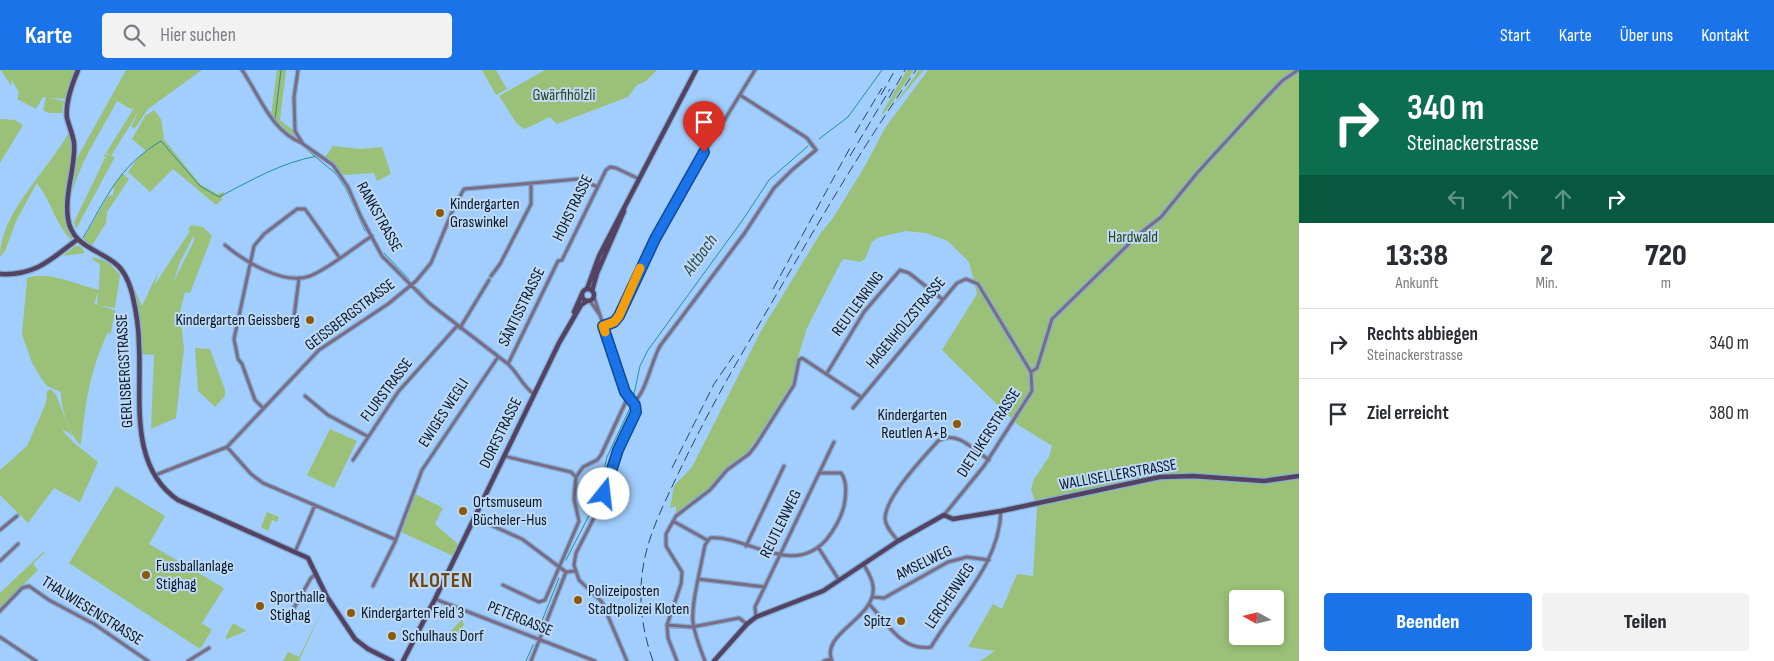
<!DOCTYPE html>
<html lang="de">
<meta charset="utf-8">
<style>
body{margin:0;font-family:"Sofia Sans Condensed",sans-serif;background:#f2f2f3;color:#2b2b33;height:100vh;display:flex;flex-direction:column;font-size:19px;white-space:nowrap}
*{box-sizing:border-box;margin:0}
p{font-size:16px;color:#7c7c81}
.icon{flex:none;width:28px;height:28px;fill:none;stroke:currentColor;stroke-width:2;stroke-linecap:round;stroke-linejoin:round}
.map{position:relative;flex:1;overflow:hidden}
.sheet{display:flex;flex-direction:column;background:#fff;width:475px}
.sheet>*{flex:none}
.banner{background:#0b6e4f;color:#fff;overflow:hidden}
.needle{width:32px;rotate:278deg}
.fabs{position:absolute;left:1229px;top:520px;display:grid;gap:10px}
.fabs a{display:grid;place-items:center;width:55px;height:55px;border-radius:5px;background:#fff;box-shadow:0 2px 8px #0003;font-size:25px}
.pin{position:absolute;display:grid;place-items:center;width:42px;height:42px;color:#fff;margin:-51px -21px;border-radius:50% 50% 50% 0;rotate:-45deg;box-shadow:0 0 5px #0007}
.pin .icon{rotate:45deg}
.me{position:absolute;width:55px;margin:-28px;rotate:16deg;stroke-linejoin:round;filter:drop-shadow(0 0 4px #0008)}
.turn{display:flex;align-items:center;gap:18px;height:105px;padding:0 25px;font-size:22px}
.turn .icon{width:65px;height:65px;stroke-width:2.5}
.turn b{display:block;font-size:35px;line-height:42px}
.lanes{display:flex;align-items:center;height:48px;padding:0 25px;background:#0003;justify-content:center;gap:25px;direction:ltr}
.lanes .off{opacity:.35}
.eta{display:flex;justify-content:space-evenly;align-items:center;height:85px;text-align:center}
.eta b{font-size:30px;font-weight:800;line-height:35px}
.action{display:flex;gap:10px;margin-top:auto;padding:10px 25px}
.action a{flex:1;height:58px;border-radius:5px;background:#1a73e8;color:#fff;font-size:20px;font-weight:800;line-height:58px;text-align:center}
.action a+a{background:#f2f2f3;color:#2b2b33}
ul{padding:0;list-style:none}
li{display:flex;align-items:center;gap:15px;height:70px;padding:0 25px;border-top:1px solid #e1e1e2}
li div{flex:1}
li b{display:block;font-size:19px}
li em{font-style:normal}
header{display:flex;align-items:center;gap:30px;box-sizing:border-box;height:70px;padding:0 25px;background:#1a73e8;color:#fff}
header strong{font-size:24px}
nav{display:flex;gap:28px;margin-inline-start:auto;font-size:18px}
.search{width:350px;height:45px;background:#f2f2f3;display:flex;align-items:center;gap:12px;box-sizing:border-box;padding:0 18px;border-radius:5px;color:#7c7c81;font-size:19px}
main{display:flex;flex:1;min-height:0}
.map>svg:first-child{display:block}
.green{fill:#9bc077;fill-rule:evenodd}
.lines{fill:none;stroke-linecap:round;stroke-linejoin:round}
.stream{stroke:#239292;stroke-width:1}
.street-casing{stroke:#85add8;stroke-width:5.5}
.secondary-casing{stroke:#85add8;stroke-width:7}
.street{stroke:#7a6d83;stroke-width:3}
.secondary{stroke:#544261;stroke-width:4.5}
.rail{stroke:#2d445d;stroke-width:1;stroke-dasharray:10 5;stroke-linecap:butt}
.route-casing{stroke:#114b97;stroke-width:12}
.route{stroke:#1a73e8;stroke-width:9}
.slow{stroke:#f59e0b;stroke-width:9}
.poi-dot{fill:#8d5907;stroke:#bed9f6;stroke-width:2}
.labels{text-anchor:middle;dominant-baseline:central;stroke-width:4;stroke-linejoin:round;paint-order:stroke}
.park-label{font-size:16px;fill:#2e4217;stroke:#bed9f6}
.poi-label{font-size:16px;fill:#071829;stroke:#bed9f6;text-anchor:start}
.street-label{font-size:16px;fill:#071829;stroke:#bed9f6}
.water-label{font-size:18px;font-style:italic;fill:#314f4d;stroke:#bed9f6}
.district-label{font-size:21px;font-weight:bold;letter-spacing:1px;fill:#6c4817;stroke:#bed9f6}
</style>
<header>
<strong>Karte</strong>
<div class="search"><svg class="icon" aria-label="search" viewBox="0 0 24 24"><circle cx="10" cy="10" r="6"/><path d="M15 15l6 6"/></svg>Hier suchen</div>
<nav><a>Start</a><a>Karte</a><a>Über uns</a><a>Kontakt</a></nav>
</header>
<main>
<div class="map">
<svg width="1299" height="591" viewBox="0 0 1299 591">
<rect width="100%" height="100%" fill="#a1cefe"/>
<path class="green" d="M1,0H75L66,29L49,28L64,31L62,43H48L43,40L46,27H43L36,39L17,29L19,23L12,10L11,16Z
M126,0H202L148,39L135,58L131,57L139,41L111,86L106,83L134,38L131,39L117,31C101,62 79,92 72,126L77,88Z
M277,0H286L280,50L293,60L298,71L278,56L271,46Z
M482,0H496L507,19L496,25Z
M545,0H657L646,11L637,15L628,27L557,54L550,47L525,59L517,54L499,26Z
M907,0H914L884,44L882,43Z
M919,0H924L893,37Z
M928,0H1299V591H980L995,581L968,577L993,534L1002,539L1017,504L1033,506L1037,437L1031,419L1034,409L1049,387L1052,376L1017,354L942,280L977,224L969,192L948,171L926,163L905,161L877,168L872,172L865,189L860,192L844,189L841,192L807,258L799,284L794,315L749,384L727,400L716,414L676,446V436L670,438L674,416L692,397L761,261L820,164L833,148L865,96L885,58ZM1238,529H1275V566H1238Z
M154,40L161,49L164,68L162,67L200,114L217,124L224,122L222,130L216,135L173,99L150,122L128,102L138,88L146,81L132,69L145,46Z
M0,49L15,50L23,55L0,93Z
M69,62C78,91 54,142 73,166L71,170C55,153 51,131 37,113L17,149L5,181L0,187C0,142 49,100 69,62Z
M333,76L360,79L382,77L391,104L377,111L374,103L344,105L325,87Z
M104,84L115,87L76,159L74,152L105,88Z
M122,103L129,109L107,142L106,153L91,177L83,172L85,166L108,126L113,125L114,116Z
M191,155L203,157L212,166L190,223L185,222L180,242L184,279L176,348L151,359L154,285L140,284L130,209L142,236L159,200L154,216L190,161L188,159ZM194,165V171L173,213L180,192Z
M75,176H80L85,183L63,186Z
M93,187L108,192L120,205L115,238L97,235L98,222L94,234L115,240L111,263L107,264C89,305 86,330 81,375C70,367 60,336 61,322L47,316L43,311L32,293L22,264L27,208C48,200 78,215 99,220L100,194L92,189Z
M195,278L210,279L225,320V326L215,337L198,321Z
M51,319L56,325L73,368L68,362L62,360L73,372L98,392L80,432L54,418L28,453L0,425V400L27,376L46,333L47,321Z
M330,359L357,371L334,418L307,405Z
M116,416L165,446L149,474L224,518L202,553L212,560L200,579L69,493Z
M415,424L443,438L435,454L458,474L453,486L399,461Z
M267,442L279,447L277,452L272,450L268,461L261,457Z
M44,481L45,482L33,494L38,500L0,539V523Z
M324,536L299,591H283L288,582L299,587Z
M462,549L464,555L451,574L447,572L445,567Z
M233,553L246,561L227,569L225,568Z"/>
<g class="lines">
<path class="stream" d="M275,49L281,0
M819,69L848,47L882,0
M305,78L336,104L346,119L365,161
M83,168C107,127 118,97 161,71L200,116L219,127C252,110 280,93 317,86
M384,183L409,209
M419,219L427,228
M634,324L640,296L648,280L742,151L769,110L808,76
M566,490L597,430L607,387L630,338
M538,561L559,508
M526,591L533,575"/>
<defs>
<path id="street" d="M242,0C260,26 271,61 302,73
M298,0L294,27L295,61L303,74L333,95L348,117L361,147L382,186L429,233L508,294C518,303 523,317 534,324
M225,175C244,191 284,216 310,206C330,198 353,178 372,166
M491,206L500,194L531,134V113
M594,227L625,321L635,335L637,342L618,380L602,432L576,483L574,495L579,510L602,532L627,591
M590,231L599,244
M293,255L299,208
M603,256L612,253L619,246L647,184L681,121L755,0
M460,258L489,210
M508,294L558,191L562,190L606,100L610,97L616,98L639,109
M1031,302L1037,298L1052,249L1138,165L1161,147L1198,102L1263,31L1282,11L1298,0
M827,303L864,242L900,200L909,203L942,229
M305,326L328,345L367,366
M633,333C646,323 651,292 660,276L744,164L774,118L792,100L816,80L807,68L740,25
M263,338L255,330L242,294L238,289L234,269L254,176L264,164L297,139H305L339,187
M853,338L957,213L966,209L978,214L1031,302L1032,321L984,396L944,445
M227,377L251,404L263,413L394,469
M504,386L571,402L576,407
M353,390L398,322L457,256
M158,404L227,377L319,280L388,234L416,211L431,193L454,137L464,119L578,109L598,117
M475,448L522,469L566,502L575,501
M673,451L707,470
M0,460L17,446
M898,471C893,464 885,457 885,448C886,426 924,387 938,371C956,359 974,380 989,390
M746,476L784,396
M818,477L839,510
M295,482L315,435
M0,491L18,474
M698,509L705,475L710,468C747,465 792,508 826,470C834,460 841,448 844,436C846,426 848,412 841,403H820
M503,515L539,532L545,530L579,451L574,429L576,407L583,397L597,390L601,385L628,327
M373,516L395,472L422,400L498,287
M873,527L884,528L948,492L967,487L989,490
M435,529L595,591
M870,535C887,553 902,582 931,577C957,533 999,495 1001,441
M0,541L22,518L29,516L49,530L94,554L148,591
M291,543L311,508L316,504
M756,547L755,537L834,372
M667,555L692,557L739,548L747,554
M0,567L36,591
M188,591L209,578
M531,591L566,502
M677,591L668,568L667,555L681,514L682,502L666,476V464L676,446L710,420L727,400L749,384L756,375L794,315L799,290L802,288L861,327
M705,591C690,553 690,549 698,509L765,517
M824,591L831,589
M832,591C820,562 877,549 873,516C872,508 868,502 864,495"/>
<path id="secondary" d="M78,0C72,14 65,32 67,48C69,56 73,65 74,73C76,97 64,123 68,149C72,176 98,179 116,194C125,201 129,212 132,223C136,240 139,258 139,276C142,327 128,396 178,430L308,488L327,527L355,569L368,579L392,591
M0,204C36,206 51,189 78,169
M582 225a6 6 0 1 1 12 0a6 6 0 1 1-12 0Z
M587,219L599,186L696,0
M592,221L597,203L624,141
M574,242L582,224
M403,591L435,529L559,273L581,235L587,231
M714,591L747,554L756,547L823,521L898,471L944,445L953,449L1001,441L1160,407L1193,406L1264,411L1299,406"/>
</defs>
<use href="#street" class="street-casing"/>
<use href="#secondary" class="secondary-casing"/>
<use href="#street" class="street"/>
<use href="#secondary" class="secondary"/>
<path class="rail" d="M881,25L895,0
M889,28L905,0
M855,63L882,18
M850,86L890,19
M773,219L851,76
M672,398L714,314L734,285
M653,591C641,558 637,522 645,487C651,459 665,432 677,406C700,358 726,310 754,263C806,174 857,84 916,0"/>
</g>
<g class="lines">
<defs>
<path id="route" d="M604,424L618,380L636,342L635,335L625,322L603,256L614,252L619,246L655,169L704,82"/>
</defs>
<use href="#route" class="route-casing"/>
<use href="#route" class="route"/>
<path class="slow" d="M605,262L603,256L614,252L619,246L640,198"/>
</g>
<g class="poi-dot">
<circle cx="440" cy="143" r="5"/>
<circle cx="310" cy="250" r="5"/>
<circle cx="957" cy="354" r="5"/>
<circle cx="463" cy="441" r="5"/>
<circle cx="146" cy="505" r="5"/>
<circle cx="578" cy="530" r="5"/>
<circle cx="260" cy="536" r="5"/>
<circle cx="351" cy="543" r="5"/>
<circle cx="901" cy="551" r="5"/>
<circle cx="392" cy="566" r="5"/>
</g>
<g class="labels">
<g class="park-label">
<text x="564" y="25">Gwärfihölzli</text>
<text x="1133" y="167">Hardwald</text>
</g>
<g class="poi-label">
<text x="450" y="134">Kindergarten<tspan x="450" dy="18">Graswinkel</tspan></text>
<text x="300" y="250" text-anchor="end">Kindergarten Geissberg</text>
<text x="947" y="345" text-anchor="end">Kindergarten<tspan x="947" dy="18">Reutlen A+B</tspan></text>
<text x="473" y="432">Ortsmuseum<tspan x="473" dy="18">Bücheler-Hus</tspan></text>
<text x="156" y="496">Fussballanlage<tspan x="156" dy="18">Stighag</tspan></text>
<text x="588" y="521">Polizeiposten<tspan x="588" dy="18">Stadtpolizei Kloten</tspan></text>
<text x="270" y="527">Sporthalle<tspan x="270" dy="18">Stighag</tspan></text>
<text x="361" y="543">Kindergarten Feld 3</text>
<text x="891" y="551" text-anchor="end">Spitz</text>
<text x="402" y="566">Schulhaus Dorf</text>
</g>
<g class="street-label">
<text transform="translate(573 138) rotate(-64)">HOHSTRASSE</text>
<text transform="translate(379 147) rotate(61)">RANKSTRASSE</text>
<text transform="translate(858 234) rotate(-54)">REUTLENRING</text>
<text transform="translate(522 237) rotate(-64)">SÄNTISSTRASSE</text>
<text transform="translate(350 245) rotate(-37)">GEISSBERGSTRASSE</text>
<text transform="translate(906 253) rotate(-50)">HAGENHOLZSTRASSE</text>
<text transform="translate(125 301) rotate(-93)">GERLISBERGSTRASSE</text>
<text transform="translate(387 320) rotate(-53)">FLURSTRASSE</text>
<text transform="translate(444 343) rotate(-57)">EWIGES WEGLI</text>
<text transform="translate(501 363) rotate(-64)">DORFSTRASSE</text>
<text transform="translate(989 363) rotate(-57)">DIETLIKERSTRASSE</text>
<text transform="translate(1118 405) rotate(-10)">WALLISELLERSTRASSE</text>
<text transform="translate(781 454) rotate(-64)">REUTLENWEG</text>
<text transform="translate(924 493) rotate(-26)">AMSELWEG</text>
<text transform="translate(950 526) rotate(-56)">LERCHENWEG</text>
<text transform="translate(92 541) rotate(32)">THALWIESENSTRASSE</text>
<text transform="translate(520 549) rotate(22)">PETERGASSE</text>
</g>
<g class="water-label">
<text transform="translate(700 185) rotate(-54)">Altbach</text>
</g>
<g class="district-label">
<text x="441" y="510">KLOTEN</text>
</g>
</g>
</svg>
<div class="fabs">
<a><svg class="needle" viewBox="-14 -14 28 28"><path d="M0-13l5 13h-10z" fill="#e53935"/><path d="M0 13l5-13h-10z" fill="#7c7c81"/></svg></a>
</div>
<div class="pin" style="left:704px;top:82px;background:#d93025"><svg class="icon" aria-label="arrive" viewBox="0 0 24 24"><path d="M6 21V4h12l-3 4 3 4H6"/></svg></div>
<svg class="me" style="left:604px;top:424px" viewBox="-20 -20 40 40"><circle r="19" fill="#fff"/><path d="M0-13L10 11 0 6-10 11z" fill="#1a73e8"/></svg>
</div>
<section class="sheet">
<div class="banner">
<div class="turn"><svg class="icon" aria-label="right" viewBox="0 0 24 24"><path d="M7 20v-9h11M14 6l5 5-5 5"/></svg><div><b>340 m</b>Steinackerstrasse</div></div>
<div class="lanes"><svg class="icon off" aria-label="left" viewBox="0 0 24 24"><path d="M17 20v-9H6M10 6l-5 5 5 5"/></svg><svg class="icon off" aria-label="ahead" viewBox="0 0 24 24"><path d="M12 20V5M6 11l6-6 6 6"/></svg><svg class="icon off" aria-label="ahead" viewBox="0 0 24 24"><path d="M12 20V5M6 11l6-6 6 6"/></svg><svg class="icon" aria-label="right" viewBox="0 0 24 24"><path d="M7 20v-9h11M14 6l5 5-5 5"/></svg></div>
</div>
<div class="eta">
<div><b>13:38</b><p>Ankunft</p></div>
<div><b>2</b><p>Min.</p></div>
<div><b>720</b><p>m</p></div>
</div>
<ul>
<li><svg class="icon" aria-label="right" viewBox="0 0 24 24"><path d="M7 20v-9h11M14 6l5 5-5 5"/></svg><div><b>Rechts abbiegen</b><p>Steinackerstrasse</p></div><em>340 m</em></li>
<li><svg class="icon" aria-label="arrive" viewBox="0 0 24 24"><path d="M6 21V4h12l-3 4 3 4H6"/></svg><div><b>Ziel erreicht</b></div><em>380 m</em></li>
</ul>
<div class="action"><a>Beenden</a><a>Teilen</a></div>
</section>
</main>
